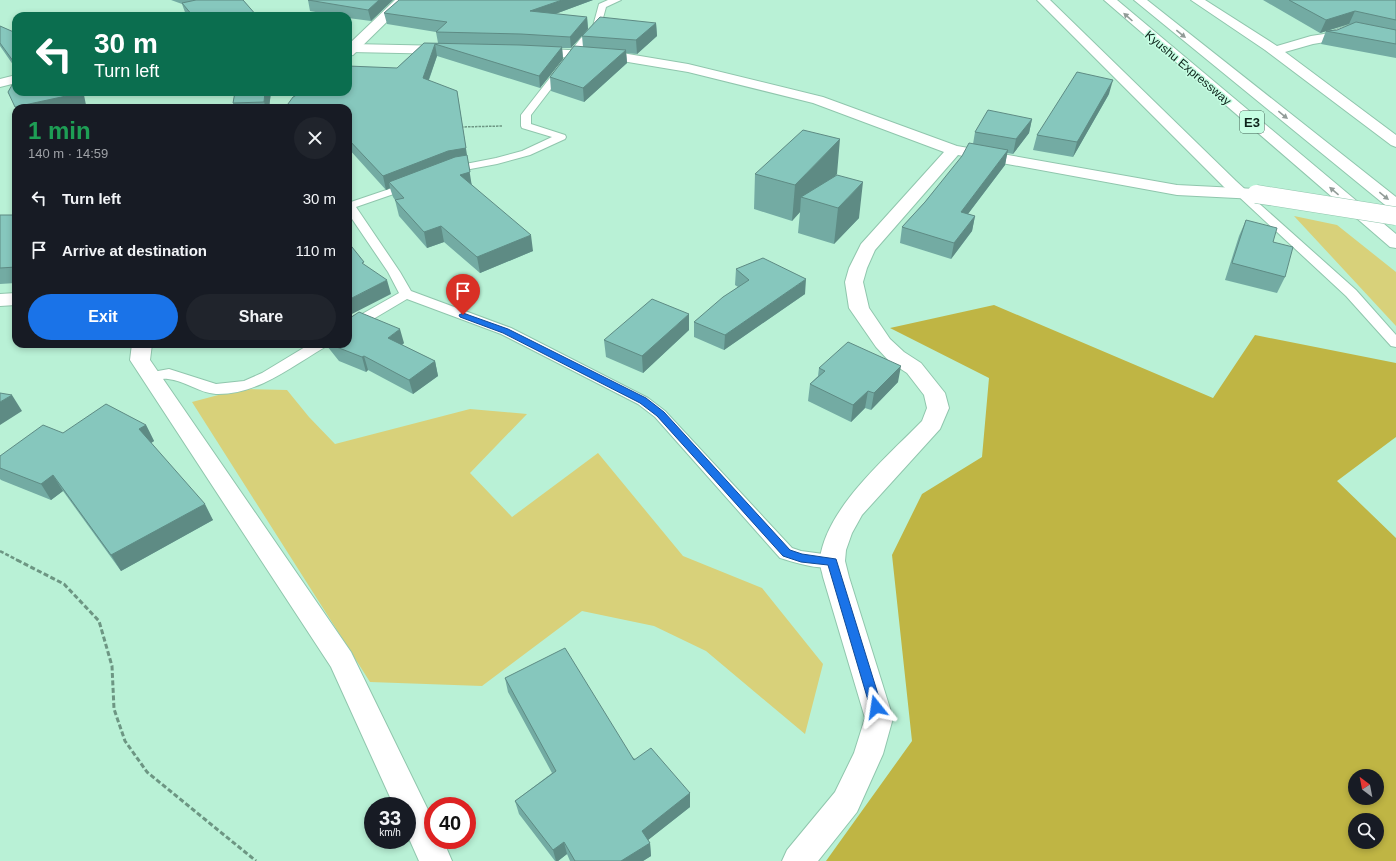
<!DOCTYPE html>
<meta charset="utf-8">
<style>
body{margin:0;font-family:Arial,sans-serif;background:#20242c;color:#f1f3f6;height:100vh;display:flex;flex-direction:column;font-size:15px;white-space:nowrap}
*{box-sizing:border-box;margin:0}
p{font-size:13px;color:#9ea1a6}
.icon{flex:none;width:22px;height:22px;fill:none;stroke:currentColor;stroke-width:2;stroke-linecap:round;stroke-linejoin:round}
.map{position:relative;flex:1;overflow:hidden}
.drawer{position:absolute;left:12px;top:104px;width:340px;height:244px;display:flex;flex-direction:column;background:#171b24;border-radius:12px;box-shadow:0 2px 6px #0003}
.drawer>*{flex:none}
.banner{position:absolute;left:12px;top:12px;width:340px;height:84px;border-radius:12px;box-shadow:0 2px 6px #0003;background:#0b6e4f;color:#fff;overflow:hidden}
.needle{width:26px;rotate:328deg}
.controls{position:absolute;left:1348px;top:769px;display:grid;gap:8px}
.controls a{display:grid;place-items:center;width:36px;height:36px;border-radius:50%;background:#171b24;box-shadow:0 2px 6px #0003;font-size:20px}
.speed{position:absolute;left:364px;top:797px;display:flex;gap:8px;font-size:20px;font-weight:700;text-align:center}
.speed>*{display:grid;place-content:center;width:52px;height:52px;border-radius:50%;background:#171b24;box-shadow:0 2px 6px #0003;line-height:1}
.speed small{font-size:10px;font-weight:400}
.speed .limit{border:6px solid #d22;background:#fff;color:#111}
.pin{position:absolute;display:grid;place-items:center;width:34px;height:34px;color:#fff;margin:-41px -17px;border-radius:50% 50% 50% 0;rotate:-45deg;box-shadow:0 0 4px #0007}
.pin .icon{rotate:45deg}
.me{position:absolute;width:44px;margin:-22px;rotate:345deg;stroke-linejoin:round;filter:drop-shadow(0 0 3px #0008)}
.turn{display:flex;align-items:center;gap:14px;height:84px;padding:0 16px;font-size:18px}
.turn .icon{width:52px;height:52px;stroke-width:2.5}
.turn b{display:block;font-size:28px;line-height:34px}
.round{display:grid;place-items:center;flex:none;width:42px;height:42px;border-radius:21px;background:#20242c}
.summary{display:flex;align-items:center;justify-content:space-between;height:68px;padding:0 16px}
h1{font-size:24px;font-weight:700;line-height:30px;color:#1e9e55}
.cta{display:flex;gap:8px;margin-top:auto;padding:8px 16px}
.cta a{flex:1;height:46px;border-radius:24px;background:#1a73e8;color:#fff;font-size:16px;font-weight:700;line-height:46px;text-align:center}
.cta a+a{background:#20242c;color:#f1f3f6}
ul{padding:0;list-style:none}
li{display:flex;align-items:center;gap:12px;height:52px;padding:0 16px}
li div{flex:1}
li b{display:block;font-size:15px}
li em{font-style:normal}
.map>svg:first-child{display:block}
.green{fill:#d8d17a}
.forest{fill:#bfb544;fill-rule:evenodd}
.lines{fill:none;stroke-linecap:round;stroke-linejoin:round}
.service-casing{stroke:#90c6ad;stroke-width:2}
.minor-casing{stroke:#90c6ad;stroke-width:2}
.tertiary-casing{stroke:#90c6ad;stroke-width:2}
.motorway-casing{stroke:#90c6ad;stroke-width:2}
.path-far2{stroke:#6d9683;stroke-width:1.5;stroke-dasharray:2.5 1;stroke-linecap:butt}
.path-far1{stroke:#6d9683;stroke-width:2.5;stroke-dasharray:4 2;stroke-linecap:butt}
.path{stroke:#6d9683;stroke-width:3;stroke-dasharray:5 2.5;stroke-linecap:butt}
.service{fill:#fff;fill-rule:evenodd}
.minor{fill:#fff;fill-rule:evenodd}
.tertiary{fill:#fff;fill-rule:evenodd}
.motorway{fill:#fff;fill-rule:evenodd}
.tertiary-bridge-casing{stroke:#90c6ad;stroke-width:19;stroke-linecap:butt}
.tertiary-bridge{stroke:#fff;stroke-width:18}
.wall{fill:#73aba3}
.shaded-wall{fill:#5e8b84}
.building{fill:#86c7bd;stroke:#5e8b84}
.oneway{fill:#929c98}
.route{fill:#1a73e8;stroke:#114b97}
.labels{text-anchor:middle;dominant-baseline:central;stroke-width:3;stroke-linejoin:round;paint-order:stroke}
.far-street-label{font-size:12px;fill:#0d231a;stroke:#c6fee3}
.shield{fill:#c6fee3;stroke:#446556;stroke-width:1}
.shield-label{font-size:13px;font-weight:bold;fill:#0d231a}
</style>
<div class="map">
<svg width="1396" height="861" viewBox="0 0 1396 861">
<rect width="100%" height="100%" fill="#b9f1d6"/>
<path class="green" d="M1294,216L1337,225L1396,272V326Z
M241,389L287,390L309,417L335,444L470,409L527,414L470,473L512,517L598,453L683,556L762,588L823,664L805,734L706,651L654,626L582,611L482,686L370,682L192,402Z"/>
<path class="forest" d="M994,305L1213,398L1255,335L1396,363V437L1337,481L1396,538V861H826L912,741L892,555L922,494L982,457L989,378L890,328ZM1355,776H1377V798H1355ZM1355,820H1377V842H1355Z"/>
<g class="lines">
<defs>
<path id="service" d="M608,0H621L606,7L600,29L587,42L531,115V124L565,135L566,137L565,139L530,155L497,164L449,173L445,172L444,170L445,168L496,158L522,151L552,137L522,128L521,126V115L581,38L593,26L599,4Z
M410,182L414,183L416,185L414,187L356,207L400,272L411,291L511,328L648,398L665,411L792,548L801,551L838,556L841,561L838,566C820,571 797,563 780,558L655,417L638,404L501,334L407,299L353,331L348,332V322L399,293L388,272L348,213V203Z
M1240,189L1244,190L1356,290L1396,335V347L1391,346L1346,296L1236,194L1234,192L1236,190Z
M310,344H327L325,347C291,367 257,395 216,394C199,393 184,380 168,379C161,378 155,381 147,379L145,376L147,373L169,369L216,384L244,381L262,373Z"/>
<path id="minor" d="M395,0H411L404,5L353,55L348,56V45Z
M1037,0H1050L1236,181L1248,192L1246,195C1236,198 1232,193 1224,187Z
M1191,0H1205L1277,46L1311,36L1324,34L1349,25L1396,34V42L1350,33L1331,41L1313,44L1285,52L1396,135V147L1391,145L1265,50Z
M16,75V83L0,87V79Z
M16,293V305L0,306V294Z
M132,344H152L150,360L351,652L433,820V840H443L452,861H419L407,834V806H394L331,667L130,360Z"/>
<path id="tertiary" d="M351,44L448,46L453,47L455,50L453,53L448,54L351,52L348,51V45Z
M532,48L622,53L688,64L823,97L957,146L1177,185L1256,189L1262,191L1264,194L1262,197L1256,199L1177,195L958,155L875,250L867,268L863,282L869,308L890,339L904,352L921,363L945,393L949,408L940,429L862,515L852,533L846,550L845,561L849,577L893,718L883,754L857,812L818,861H782L787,850L835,792L854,753L865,718L823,577C822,571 819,565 820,559C826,508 888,456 922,421L927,408L924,395L907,373L890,362L876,347L849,308L845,282L849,268L861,244L944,152L813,103L688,72L622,61L527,55L525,52L527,49Z"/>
<path id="motorway" d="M1104,0H1117L1396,234V248L1390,247Z
M1134,0H1147L1396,197V210L1390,209Z"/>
</defs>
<use href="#service" class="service-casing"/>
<use href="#minor" class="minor-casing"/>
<use href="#tertiary" class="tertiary-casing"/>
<use href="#motorway" class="motorway-casing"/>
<path class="path-far2" d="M306,16L323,13
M461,127L503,126"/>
<path class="path-far1" d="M0,551L19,561"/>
<path class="path" d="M17,560L64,584L99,621L112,666L114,709L125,741L147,772L256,861"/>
<use href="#service" class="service"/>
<use href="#minor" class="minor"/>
<use href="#tertiary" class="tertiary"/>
<use href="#motorway" class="motorway"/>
<defs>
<path id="tertiary-bridge" d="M1256,194L1396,216"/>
</defs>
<use href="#tertiary-bridge" class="tertiary-bridge-casing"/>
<use href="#tertiary-bridge" class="tertiary-bridge"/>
</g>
<path class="wall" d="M171,0H243L257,16H187L186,15L182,4Z
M308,0H393L371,21L348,18V16H338L310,11Z
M399,0H593L555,14L587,17L588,29L571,48H562L563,59L540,88L437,56L429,80L472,185L533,251L480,273L444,242L427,248L399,216L395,200L393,197L390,188L386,190L348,148V108L295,96L397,68L424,43H438L436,32L387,24L384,13Z
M1263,0H1396V58L1321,44L1326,31L1337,30L1351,24H1349L1320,33Z
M656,23L657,36L637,54L626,53L627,63L584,102L551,91L550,77L583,47L582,36Z
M0,26L16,33V69L0,46Z
M235,92H271L269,108H234L233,103Z
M1109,94L1073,157L1033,150L1037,135Z
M1032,119L1029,133L1013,154L1007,153L1005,165L968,214L975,216L972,231L951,259L900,243L902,227L925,202L973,144L975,132Z
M755,174H837L834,177L859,218L834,244L798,233L800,212L792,221L754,209Z
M0,215H16V283L0,284Z
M1246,220L1285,277L1277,293L1225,280L1239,236Z
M736,269L805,294L724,350L694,337V322L738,287L735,285Z
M689,330L643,373L606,357L604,340Z
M404,343L402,345L435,361L438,376L413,394L368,370L366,372L339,361L327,346L326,344Z
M819,368L898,382L871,410L865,408L851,422L808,401L810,384L818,376Z
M146,425L154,441L151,443L213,520L121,571L63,491L51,500L1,480L0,479V456L63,433Z
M505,678L690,793V807L648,840L650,843L651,856L643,861H570L567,854L558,861H555L519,814L515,801L552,773L508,692Z"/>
<path class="shaded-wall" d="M379,0H393L371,21L368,10Z
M562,0H593L531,23L530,11Z
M1355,11L1349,24L1320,33L1326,20Z
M587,17L588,29L571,48L570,37Z
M656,23L657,36L637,54L636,40Z
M435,44L437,56L425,90L423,78Z
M562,47L563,59L540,88L539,76Z
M626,50L627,63L584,102L583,88Z
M1113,80L1109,94L1073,157L1077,142Z
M457,91L472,187L389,182L390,188L386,190L383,176Z
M80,92H95L84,95L86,105L71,108H16L15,107Z
M265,92H271L269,108H266L264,102Z
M1032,119L1029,133L1013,154L1016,139Z
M840,139L837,174L812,200L801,197L800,212L792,221L795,185Z
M1008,150L1005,165L958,227L961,212Z
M863,182L859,218L834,244L838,208Z
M975,216L972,231L951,259L954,243Z
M441,226L444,242L427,248L424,232Z
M531,235L533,251L480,273L477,257Z
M806,279L805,294L724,350L725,335Z
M387,280L391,294L348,316V300Z
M689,314V330L643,373L642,356Z
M400,329L404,343L392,353L388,338Z
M364,356L368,370L366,372L362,357Z
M435,361L438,376L413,394L409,380Z
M901,366L898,382L871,410L874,393Z
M868,391L865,408L851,422L853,405Z
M12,395L22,411L0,425V402Z
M146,425L154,441L148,445L139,429Z
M53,475L63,491L51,500L41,484Z
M205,504L213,520L121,571L111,555Z
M690,793V807L643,844L642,831Z
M564,842L567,854L558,861H556L553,850Z
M650,843L651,856L643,861H621Z"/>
<path class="building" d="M196,0H243L257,16H193L182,3Z
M308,0H379L368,10Z
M399,0H562L530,11L587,17L570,37L521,34L436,32L447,22L384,13Z
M1289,0H1396V20L1355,11L1326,20Z
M600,17L656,23L636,40L582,36Z
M1356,22L1396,30V44L1326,31L1337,30Z
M0,26L16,33V65L0,43Z
M424,43L520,45L562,47L539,76L435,44L423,78L457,91L466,148L448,151L383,176L348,139V108H285L293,97L295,96L300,92H348V66L397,68Z
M574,46L626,50L583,88L550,77Z
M1077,72L1113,80L1079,139L1077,142L1037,135Z
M16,78V92H80V93L15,107L8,92Z
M235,92H265L264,102L233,103Z
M988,110L1032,119L1016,139L975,132Z
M803,130L840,139L795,185L755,174Z
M969,143L1008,150L961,212L975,216L954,243L902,227L925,202L962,156Z
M467,155L470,172L460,175L531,235L477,257L441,226L424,232L395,200L404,198L389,182L455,157Z
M837,175L863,182L838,208L801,197Z
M0,215H16V267L0,268Z
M1246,220L1277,228L1273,242L1293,247L1285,277L1232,263Z
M348,242L364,262L362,263L387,280L348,300Z
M763,258L806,279L725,335L694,322L723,297L749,280L736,269Z
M652,299L689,314L642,356L604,340Z
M359,312L400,329L388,338L435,361L409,380L364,356L362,357L334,346L333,344H348V318H350Z
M848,342L901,366L874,393L868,391L853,405L810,384L825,371L819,368Z
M0,393L12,395L0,402Z
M106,404L146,425L139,429L205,504L111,555L53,475L41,484L0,468V456L43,425L63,433Z
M565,648L634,760L651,748L690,793L642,831L650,843L621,861H575L564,842L553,850L515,801L556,771L505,678Z"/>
<defs><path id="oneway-solid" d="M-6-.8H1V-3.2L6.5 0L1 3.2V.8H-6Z"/></defs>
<g class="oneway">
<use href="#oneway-solid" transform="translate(1128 17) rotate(-138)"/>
<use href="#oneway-solid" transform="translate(1181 34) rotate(39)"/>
<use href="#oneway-solid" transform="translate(1283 115) rotate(39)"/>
<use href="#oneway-solid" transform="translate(1334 191) rotate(-140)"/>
<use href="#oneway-solid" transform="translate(1384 196) rotate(39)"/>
</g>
<path class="route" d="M463,313L508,329L646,398L664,412L790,550L802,554L836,559L882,707L880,710L876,712L872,710L870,707L828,565L801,562L783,556L657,416L640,403L503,333L460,317L459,315Z"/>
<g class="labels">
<g class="far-street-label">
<text transform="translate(1188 68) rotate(40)">Kyushu Expressway</text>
</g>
<rect class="shield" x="1240" y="111" width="24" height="22" rx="3"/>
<g class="shield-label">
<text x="1252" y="122">E3</text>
</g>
</g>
</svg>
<div class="controls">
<a><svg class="needle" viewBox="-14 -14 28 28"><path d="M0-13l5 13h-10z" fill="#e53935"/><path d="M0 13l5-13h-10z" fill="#9ea1a6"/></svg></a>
<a><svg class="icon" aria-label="search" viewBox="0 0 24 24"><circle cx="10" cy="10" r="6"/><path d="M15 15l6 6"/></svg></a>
</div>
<div class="speed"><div>33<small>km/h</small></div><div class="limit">40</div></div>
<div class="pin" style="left:463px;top:315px;background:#d93025"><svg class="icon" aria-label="arrive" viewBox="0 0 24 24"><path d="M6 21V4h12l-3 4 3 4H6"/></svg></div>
<svg class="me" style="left:876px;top:707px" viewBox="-20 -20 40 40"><path d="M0-17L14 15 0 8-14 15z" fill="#1a73e8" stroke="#fff" stroke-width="4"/></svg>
<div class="banner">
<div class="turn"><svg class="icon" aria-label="left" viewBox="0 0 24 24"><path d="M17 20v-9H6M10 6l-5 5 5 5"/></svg><div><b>30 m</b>Turn left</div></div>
</div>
<section class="drawer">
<div class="summary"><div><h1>1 min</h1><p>140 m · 14:59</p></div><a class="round"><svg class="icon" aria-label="close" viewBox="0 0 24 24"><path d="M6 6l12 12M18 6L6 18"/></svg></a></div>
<ul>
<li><svg class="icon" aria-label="left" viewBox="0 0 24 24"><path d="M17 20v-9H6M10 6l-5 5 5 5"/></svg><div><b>Turn left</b></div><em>30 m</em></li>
<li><svg class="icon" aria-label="arrive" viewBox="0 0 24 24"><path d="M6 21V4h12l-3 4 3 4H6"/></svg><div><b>Arrive at destination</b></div><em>110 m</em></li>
</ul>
<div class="cta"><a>Exit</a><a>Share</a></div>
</section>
</div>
